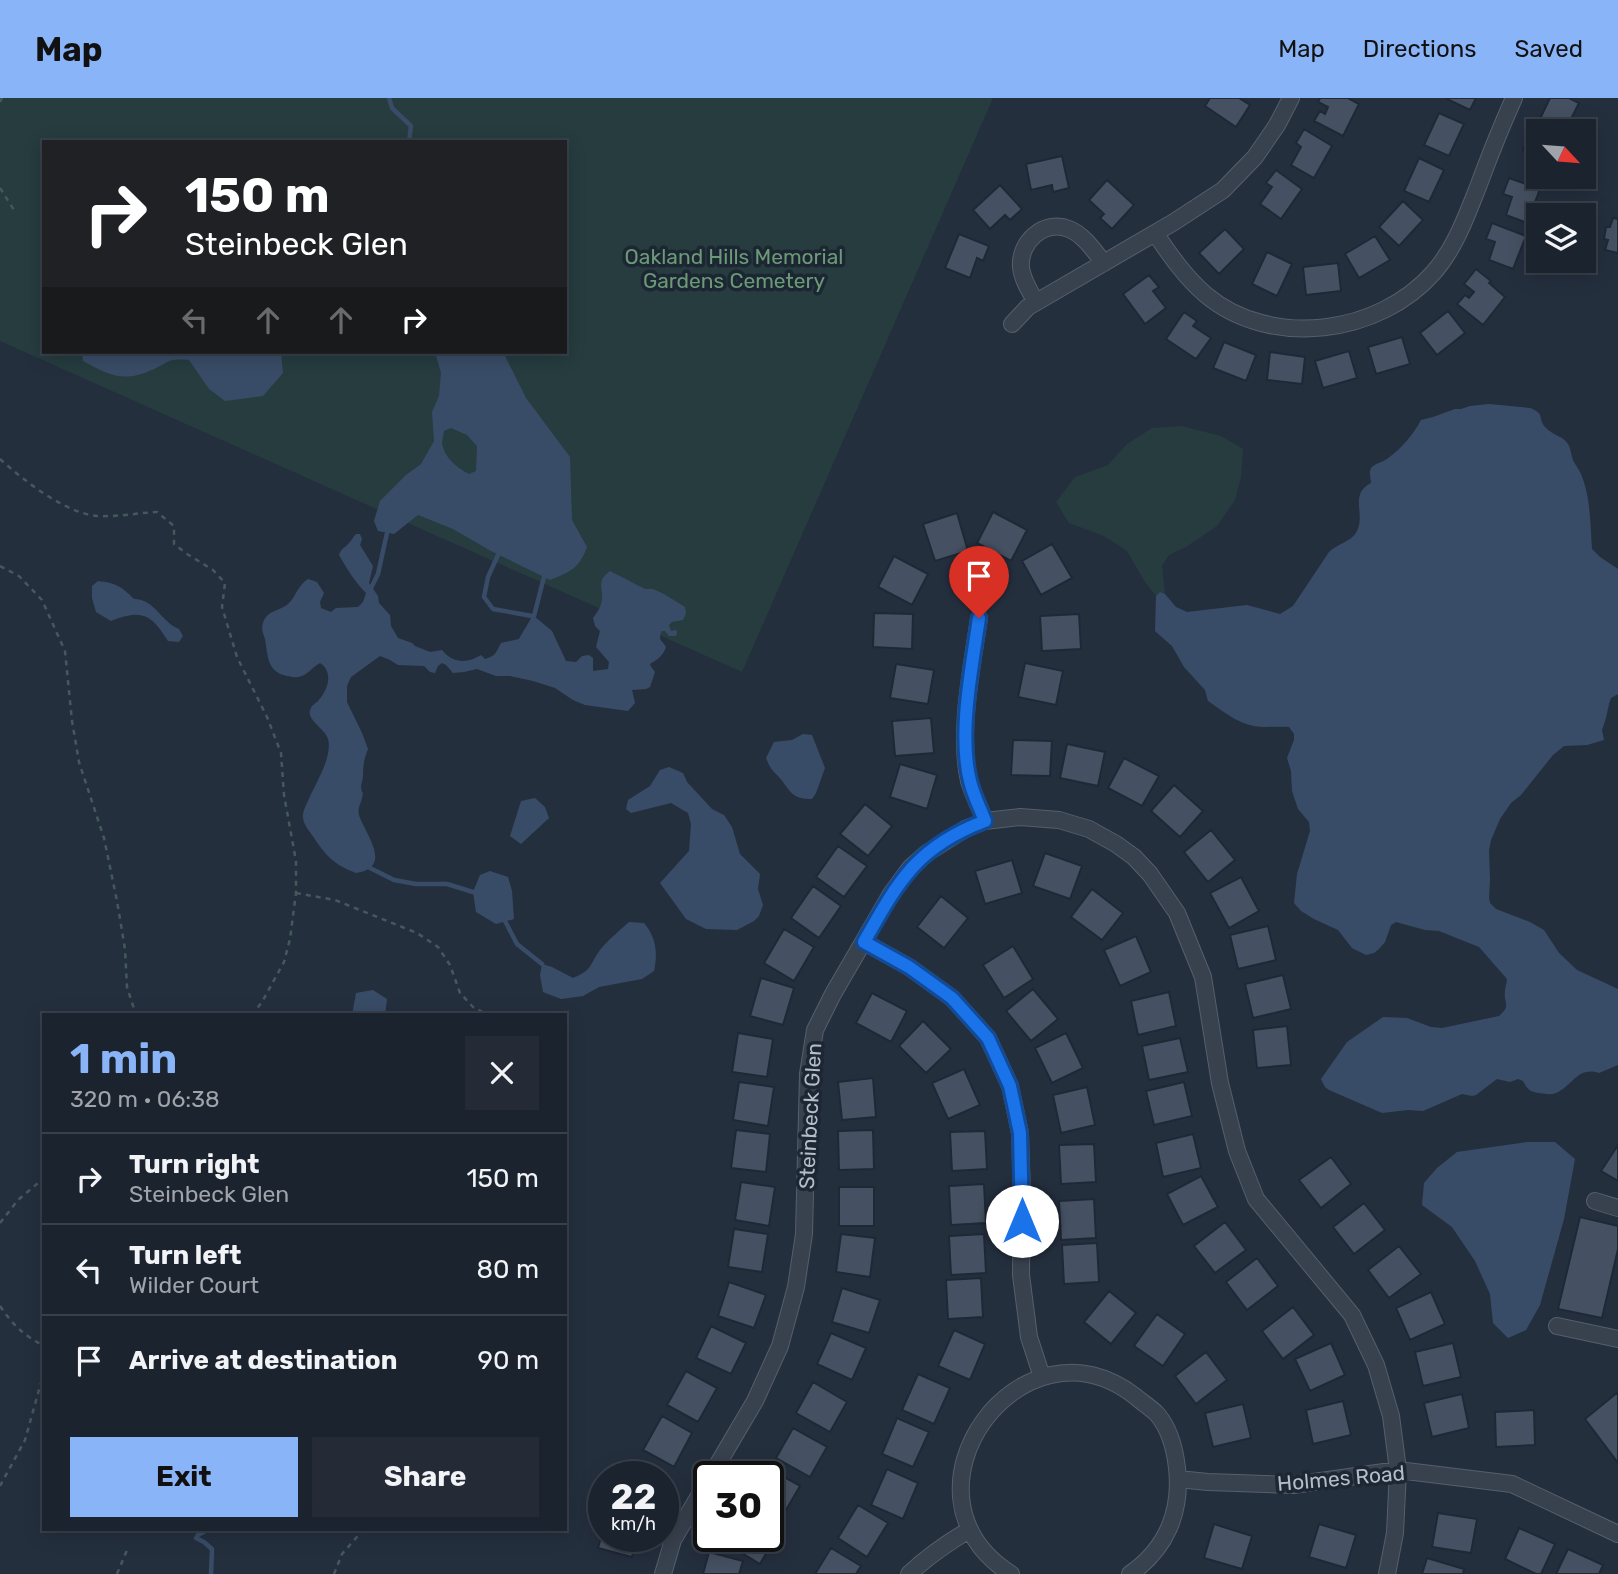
<!DOCTYPE html>
<meta charset="utf-8">
<style>
body{margin:0;font-family:Rubik,sans-serif;background:#242b36;color:#f1f3f6;height:100vh;display:flex;flex-direction:column;font-size:26px;white-space:nowrap}
*{box-sizing:border-box;margin:0}
p{font-size:23px;color:#a0a4aa}
.icon{flex:none;width:38px;height:38px;fill:none;stroke:currentColor;stroke-width:2;stroke-linecap:round;stroke-linejoin:round}
.map{position:relative;flex:1;overflow:hidden}
.side{position:absolute;left:42px;top:915px;width:525px;height:518px;display:flex;flex-direction:column;background:#1b232e;border-radius:0px;box-shadow:0 4px 18px #0003,0 0 0 2px #39404a}
.side>*{flex:none}
.banner{position:absolute;left:42px;top:42px;width:525px;height:214px;border-radius:0px;box-shadow:0 4px 18px #0003,0 0 0 2px #39404a;background:#202124;color:#fff;overflow:hidden}
.needle{width:46px;rotate:116deg}
.fabs{position:absolute;left:1526px;top:21px;display:grid;gap:14px}
.fabs a{display:grid;place-items:center;width:70px;height:70px;border-radius:0px;background:#1b232e;box-shadow:0 4px 18px #0003,0 0 0 2px #39404a;font-size:35px}
.speed{position:absolute;left:588px;top:1363px;display:flex;gap:14px;font-size:35px;font-weight:700;text-align:center}
.speed>*{display:grid;place-content:center;width:91px;height:91px;border-radius:50%;background:#1b232e;box-shadow:0 4px 18px #0003,0 0 0 2px #39404a;line-height:1}
.speed small{font-size:18px;font-weight:400}
.speed .limit{border:4px solid #111;border-radius:10px;background:#fff;color:#111}
.pin{position:absolute;display:grid;place-items:center;width:60px;height:60px;color:#fff;margin:-72px -30px;border-radius:50% 50% 50% 0;rotate:-45deg;box-shadow:0 0 7px #0007}
.pin .icon{rotate:45deg}
.me{position:absolute;width:77px;margin:-38px;rotate:0deg;stroke-linejoin:round;filter:drop-shadow(0 0 5px #0008)}
.turn{display:flex;align-items:center;gap:24px;height:147px;padding:0 28px;font-size:32px}
.turn .icon{width:91px;height:91px;stroke-width:2.5}
.turn b{display:block;font-size:49px;line-height:60px}
.lanes{display:flex;align-items:center;height:66px;padding:0 28px;background:#0003;justify-content:center;gap:35px;direction:ltr}
.lanes .off{opacity:.35}
.round{display:grid;place-items:center;flex:none;width:74px;height:74px;border-radius:0px;background:#242b36}
.overview{display:flex;align-items:center;justify-content:space-between;height:119px;padding:0 28px}
h1{font-size:42px;font-weight:700;line-height:52px;color:#8ab4f8}
.cta{display:flex;gap:14px;margin-top:auto;padding:14px 28px}
.cta a{flex:1;height:80px;border-radius:0px;background:#8ab4f8;color:#111;font-size:28px;font-weight:700;line-height:80px;text-align:center}
.cta a+a{background:#242b36;color:#f1f3f6}
ul{padding:0;list-style:none}
li{display:flex;align-items:center;gap:21px;height:91px;padding:0 28px;border-top:2px solid #39404a}
li div{flex:1}
li b{display:block;font-size:26px}
li em{font-style:normal}
header{display:flex;align-items:center;gap:42px;box-sizing:border-box;height:98px;padding:0 35px;background:#8ab4f8;color:#111}
header strong{font-size:33px}
nav{display:flex;gap:38px;margin-inline-start:auto;font-size:24px}
.map>svg:first-child{display:block}
.green{fill:#263c3f;fill-rule:evenodd}
.water{fill:#394c67;fill-rule:evenodd}
.lines{fill:none;stroke-linecap:round;stroke-linejoin:round}
.stream{stroke:#394c67;stroke-width:4.5}
.building{fill:#455162;stroke:#1f2835;stroke-width:2}
.minor-casing{stroke:#565f6c;stroke-width:18}
.path{stroke:#44595c;stroke-width:2.5;stroke-dasharray:5 5;stroke-linecap:butt}
.minor{stroke:#38414e;stroke-width:16}
.route-casing{stroke:#114b97;stroke-width:18}
.route{stroke:#1a73e8;stroke-width:12}
.labels{text-anchor:middle;dominant-baseline:central;stroke-width:7;stroke-linejoin:round;paint-order:stroke}
.park-label{font-size:21px;fill:#6b9a76;stroke:#1d2633}
.street-label{font-size:21px;fill:#b4bcc9;stroke:#1d2633}
</style>
<header>
<strong>Map</strong>
<nav><a>Map</a><a>Directions</a><a>Saved</a></nav>
</header>
<div class="map">
<svg width="1618" height="1476" viewBox="0 0 1618 1476">
<rect width="100%" height="100%" fill="#242f3e"/>
<path class="green" d="M0,0H993L742,574L0,243ZM44,44H565V254H44Z
M1182,328L1221,338L1243,351L1241,379L1235,402L1217,428L1186,449L1169,457L1162,468L1165,496L1160,494L1156,498L1145,484L1127,453L1104,438L1069,425L1056,404L1075,379L1108,367L1127,346L1152,330Z"/>
<path class="water" d="M82,254H281L283,275L263,298L225,303L209,291L189,262C167,260 170,264 152,272C123,285 109,277 83,263Z
M435,254H503L526,300L570,359L572,422L587,449C579,471 570,474 550,482L491,453L453,431L418,417L394,436L378,433L374,423L380,403L406,377L421,366L434,343L432,314L439,298L441,275ZM451,330L467,337L477,348L476,373L469,376C457,370 444,359 442,345C442,343 444,334 444,333Z
M1489,306L1530,310C1546,316 1537,321 1546,330C1552,337 1563,338 1568,346C1571,351 1571,357 1573,362C1575,367 1579,371 1581,376C1591,400 1590,426 1592,451L1600,459L1618,471V596L1611,600L1609,606L1606,620L1602,632L1604,642L1587,647L1564,648L1553,657L1521,697L1511,705L1500,721L1491,742L1489,752L1490,782L1489,800L1490,805L1496,811L1530,824L1544,832L1559,855L1577,872L1618,891V967L1599,975C1577,968 1573,988 1556,995C1551,997 1545,996 1540,995C1530,994 1527,991 1523,983L1518,981L1510,984L1497,981L1476,997L1472,998L1462,996L1423,1013L1408,1012L1382,1015L1329,992L1325,989L1321,981L1347,944L1383,919L1407,920L1431,929L1442,930L1499,918C1512,907 1503,905 1505,893C1505,889 1507,885 1507,881L1479,849L1439,833L1425,832L1396,824L1391,827L1385,844L1379,851L1374,855L1366,857L1352,850L1338,832L1314,821L1301,813L1294,805L1297,776L1310,733L1309,724L1298,711L1292,693L1291,673L1287,660L1294,642V636L1289,629C1277,628 1265,630 1254,628C1237,625 1221,612 1208,603L1205,592L1184,569L1172,548L1155,533L1156,498L1160,494L1165,496L1176,509L1187,514L1247,507L1280,516L1293,508L1329,454C1337,446 1350,444 1356,435C1367,416 1348,397 1371,385C1371,380 1368,373 1372,369C1376,365 1383,364 1387,361C1401,351 1414,336 1421,322L1433,319L1455,311H1461L1470,308Z
M356,436H360L362,441L360,447L373,468L369,485L378,498L379,505L390,517L391,528L398,540L412,545L415,548L430,554L442,552C452,565 467,566 481,557L485,561C496,558 496,554 501,545L519,541C523,533 528,527 532,518H534L552,533L566,563L576,564L582,558L589,557L593,560V573L608,571L609,564L596,549L600,533L595,528L593,520C597,515 601,509 602,502C603,489 596,483 610,473L645,491H653L664,496L685,509L686,515L683,522L672,524L669,527L671,533L676,532L677,534L676,538H669L665,533H662C657,542 662,542 666,549C664,556 658,562 651,565L650,567L655,574L650,589L646,591L632,592L635,605L628,613L585,607L573,602L555,590L533,583L510,578H496L477,571L464,574L453,575L446,567L442,565L438,568L435,575L430,574L424,568L398,567L390,562L380,558L351,579L347,588V604L362,635L368,651C364,661 363,668 363,678C363,682 361,685 361,689C362,698 364,691 362,700C361,706 357,710 359,717C365,736 394,769 356,775C333,766 326,758 312,737C308,731 303,726 303,718C303,713 306,707 308,703C315,686 333,659 328,641C326,631 304,621 311,610C312,607 316,605 318,603C328,592 334,574 320,565C312,569 307,578 298,579C293,580 291,578 287,578C267,574 268,558 265,541C263,535 261,531 263,525C267,512 280,513 288,506C296,499 297,488 308,481L317,484L324,495L320,504L321,510L331,514L336,510L358,509L363,504L366,495C355,484 347,471 339,457C341,450 345,450 349,445C352,442 353,439 356,436Z
M98,483C116,485 121,488 134,501C155,501 161,524 179,531L183,538L179,544L168,543C151,516 142,511 111,523L96,514L92,500V488Z
M803,636L812,637L825,670L816,695L812,701C794,701 792,696 783,684C774,672 772,675 766,660L774,644L792,642Z
M669,669L683,675L687,684L712,711L724,717L732,729L740,756L760,776L758,791L763,807L759,818L754,823L737,832L706,831L686,821L660,785L689,753L691,726L688,715L671,705L631,715L626,711L628,702L650,688L660,672Z
M535,700L545,709L549,720L521,746L510,738L521,703Z
M490,773L508,779L512,793L514,821L496,826L476,814L473,794L480,777Z
M629,824L644,825C656,839 658,855 654,873L642,881L599,889L583,898L561,901L543,894L540,877L542,866L552,869L573,880C593,872 589,867 600,852C608,842 619,833 629,824Z
M373,892L387,901L385,917H352L356,895Z
M1527,1044H1555L1575,1061L1564,1121L1540,1207L1526,1232L1508,1240L1493,1225L1490,1196L1475,1163L1452,1129L1422,1107L1424,1085L1437,1070L1457,1054Z"/>
<g class="lines">
<path class="stream" d="M389,0L392,10L411,28L409,44
M498,457L488,479L484,499L493,511L532,518
M371,490L378,476L387,435
M534,518L545,475
M370,770L394,782L416,786H447L473,794
M505,823L517,846L542,866
M207,1432L198,1437L196,1440L204,1444L212,1451L211,1476"/>
</g>
<path class="building" d="M1210,0H1239L1250,7L1236,29L1205,8Z
M1320,0H1348L1359,6L1343,38L1314,23L1320,13L1325,16L1328,9L1318,4Z
M1445,0H1476L1470,12Z
M1550,0H1569L1579,5L1565,33H1557L1538,25Z
M1439,15L1464,26L1449,58L1424,47Z
M1304,31L1332,48L1314,80L1291,67L1301,49L1296,45Z
M1529,37L1538,40V78L1526,73L1532,56L1523,52Z
M1062,58L1069,90L1053,94L1052,87L1031,92L1026,66Z
M1419,60L1444,72L1429,104L1404,93Z
M1276,72L1302,91L1281,121L1260,106L1272,89L1266,85Z
M1509,80L1540,91L1527,125L1506,117L1512,99L1503,96Z
M1107,82L1134,107L1112,131L1100,120L1104,116L1089,102Z
M1000,87L1022,111L1010,122L1005,117L990,131L973,112Z
M1403,103L1423,122L1399,148L1379,129Z
M1613,120L1618,121V155L1605,152L1608,142L1604,141L1606,129H1610Z
M1492,125L1526,138L1513,171L1489,162L1495,144L1486,141Z
M1225,131L1244,151L1219,176L1199,155Z
M959,136L989,148L983,163L977,160L970,180L945,170Z
M1375,138L1390,162L1359,180L1345,156Z
M1267,154L1292,166L1277,198L1252,186Z
M1338,165L1341,193L1306,197L1303,169Z
M1476,171L1491,183L1489,185L1505,199L1483,227L1457,206L1465,197L1469,200L1474,194L1464,186Z
M1149,177L1159,189L1153,193L1166,210L1145,226L1123,196Z
M1448,213L1465,235L1437,257L1420,235Z
M1184,214L1197,223L1193,228L1211,240L1196,261L1166,241Z
M1402,239L1410,266L1376,276L1368,249Z
M1224,244L1256,257L1246,283L1213,270Z
M1349,253L1357,280L1323,290L1315,263Z
M1270,254L1305,259L1302,286L1267,282Z
M993,414L1027,432L1011,463L977,445Z
M957,415L968,453L935,463L923,426Z
M1052,446L1072,480L1041,497L1022,463Z
M894,458L928,476L912,507L878,489Z
M874,515L913,516L912,551L873,549Z
M1079,516L1081,551L1042,553L1040,518Z
M1025,565L1063,573L1056,607L1018,599Z
M896,566L934,572L928,606L890,600Z
M931,620L934,655L895,658L892,623Z
M1013,642L1052,643L1050,678L1011,677Z
M1067,646L1105,654L1098,688L1060,680Z
M1124,660L1159,678L1142,708L1108,690Z
M900,666L937,677L927,711L890,699Z
M1174,687L1203,713L1180,739L1151,713Z
M865,706L892,728L868,758L840,736Z
M1211,732L1235,762L1208,784L1184,754Z
M838,748L867,768L844,799L816,779Z
M1045,755L1082,768L1070,801L1033,788Z
M1012,762L1022,795L985,806L975,773Z
M1241,779L1259,813L1229,830L1210,795Z
M813,788L841,808L819,840L791,820Z
M1092,791L1123,815L1102,842L1071,819Z
M941,798L968,820L944,850L917,829Z
M1268,828L1276,862L1238,871L1230,837Z
M784,831L814,849L794,883L764,865Z
M1136,838L1151,874L1120,888L1104,852Z
M1013,848L1033,881L1004,900L983,867Z
M1283,877L1291,911L1253,920L1245,886Z
M761,880L794,890L783,927L750,918Z
M1033,891L1058,921L1031,943L1006,913Z
M1169,894L1176,928L1138,937L1131,903Z
M872,895L907,913L891,944L856,925Z
M923,923L951,951L926,975L899,948Z
M1287,928L1291,967L1257,970L1253,932Z
M738,935L773,941L767,979L732,974Z
M1066,935L1083,970L1052,985L1035,950Z
M1180,940L1188,974L1149,982L1142,948Z
M964,971L980,1007L948,1021L932,985Z
M873,980L876,1019L842,1022L838,984Z
M739,984L774,989L768,1028L733,1022Z
M1184,984L1192,1018L1154,1027L1146,993Z
M1087,989L1095,1027L1061,1035L1053,997Z
M736,1032L770,1036L766,1074L731,1070Z
M873,1032L874,1071L839,1072L838,1033Z
M985,1033L987,1071L952,1073L950,1034Z
M1193,1036L1201,1070L1163,1079L1156,1045Z
M1094,1046L1096,1084L1061,1086L1059,1047Z
M1618,1047V1083L1601,1073Z
M1331,1059L1351,1086L1321,1110L1299,1082Z
M1201,1078L1218,1109L1183,1127L1167,1096Z
M741,1084L775,1089L769,1128L735,1122Z
M984,1086L986,1125L951,1127L949,1088Z
M839,1089H874V1128H839Z
M1094,1101L1096,1140L1061,1142L1059,1103Z
M1364,1105L1385,1132L1354,1156L1333,1129Z
M1580,1119L1618,1128V1151L1602,1220L1558,1211Z
M1225,1124L1246,1152L1215,1175L1194,1148Z
M734,1131L768,1136L762,1174L728,1169Z
M841,1136L875,1140L870,1179L836,1174Z
M984,1136L986,1175L951,1177L949,1138Z
M1097,1145L1099,1184L1064,1186L1062,1147Z
M1399,1148L1421,1176L1389,1200L1368,1172Z
M1257,1160L1278,1188L1247,1212L1226,1184Z
M981,1180L983,1219L948,1221L946,1182Z
M729,1184L766,1197L754,1230L718,1218Z
M842,1190L880,1202L869,1235L832,1224Z
M1109,1193L1136,1215L1111,1246L1084,1224Z
M1431,1194L1445,1226L1410,1242L1396,1210Z
M1293,1209L1314,1237L1283,1261L1262,1233Z
M1157,1216L1185,1236L1163,1268L1134,1248Z
M711,1228L746,1245L731,1276L696,1260Z
M954,1232L985,1246L970,1282L938,1268Z
M831,1235L866,1250L852,1282L817,1266Z
M1331,1245L1345,1277L1310,1293L1295,1261Z
M1453,1245L1461,1279L1423,1288L1415,1254Z
M1206,1254L1227,1282L1196,1306L1175,1278Z
M686,1273L717,1290L698,1324L667,1307Z
M918,1276L950,1290L934,1326L902,1312Z
M813,1284L847,1304L830,1334L796,1315Z
M1618,1294V1365L1585,1321Z
M1462,1296L1469,1330L1432,1339L1424,1305Z
M1343,1303L1351,1337L1313,1346L1306,1312Z
M1243,1306L1251,1340L1213,1349L1205,1315Z
M1534,1312L1535,1347L1496,1349L1495,1314Z
M662,1318L692,1335L674,1369L643,1352Z
M897,1320L929,1334L913,1369L882,1356Z
M793,1330L827,1349L810,1379L776,1360Z
M632,1364L659,1379H624Z
M766,1369L800,1388L782,1419L768,1411V1379H760Z
M887,1371L918,1385L903,1421L871,1407Z
M858,1407L888,1425L867,1459L838,1440Z
M1438,1415L1477,1421L1471,1455L1432,1449Z
M1214,1426L1252,1438L1242,1471L1204,1460Z
M1319,1426L1356,1437L1346,1470L1309,1459Z
M604,1429V1438H637L632,1459L598,1450Z
M768,1430L778,1435L760,1466L727,1446L731,1438H768Z
M1519,1430L1555,1446L1541,1476H1536L1505,1461Z
M831,1450L861,1468L856,1476H815Z
M1568,1451L1603,1467L1599,1476H1556Z
M709,1454L743,1463L739,1476H703Z
M1427,1460L1464,1471L1463,1476H1422Z"/>
<g class="lines">
<defs>
<path id="minor" d="M1155,135C1170,157 1185,179 1206,197C1271,251 1379,237 1434,174C1455,150 1466,119 1478,89C1489,59 1501,29 1514,0
M1036,204C1030,194 1022,181 1021,169C1019,144 1044,121 1069,131C1084,137 1094,153 1104,165
M1012,226L1028,209L1174,124L1223,92L1255,59L1277,27L1291,0
M979,520C972,569 958,634 969,683C973,696 980,710 985,723
M864,844L909,869L952,900L988,940L1010,988L1020,1035L1022,1096L1021,1177L1029,1239L1042,1279
M1595,1103L1618,1110
M1557,1228L1618,1241
M1178,1381L1208,1384L1293,1387L1398,1372L1512,1386L1618,1436
M663,1476L673,1442L755,1303L780,1248L796,1189L804,1136L808,976L815,932L833,896L891,796L910,770L927,755L965,731L985,723L1020,719L1059,722L1089,731L1116,746L1134,759L1150,776L1177,815L1203,879L1220,985L1237,1053L1256,1101L1352,1217L1376,1267L1391,1318L1398,1372L1395,1435L1387,1476
M909,1476C927,1459 947,1445 969,1432
M1011,1476C885,1396 1022,1208 1136,1299C1143,1305 1151,1310 1157,1316C1169,1330 1175,1352 1177,1370C1182,1414 1166,1451 1130,1476"/>
</defs>
<use href="#minor" class="minor-casing"/>
<path class="path" d="M0,4L2,0
M0,90L14,112
M0,361C23,382 65,415 97,418C117,419 137,415 157,414L174,428V446L187,456L213,472L225,485L222,509L237,559L267,619L281,655L284,697L296,763V795L290,841L284,864L262,904L252,917
M0,468L19,478L42,502L65,553L72,623L79,664L104,740L117,803L125,851L127,889L136,917
M296,795L335,802L417,835L438,849L450,867L460,895L473,909L488,917
M0,1125L18,1102L44,1080
M0,1208C14,1228 22,1236 44,1248
M0,1388L25,1342L44,1274
M117,1476L127,1452
M334,1476L342,1456L363,1432"/>
<use href="#minor" class="minor"/>
</g>
<g class="lines">
<defs>
<path id="route" d="M979,520C972,569 958,635 970,683C973,696 980,710 985,723C916,749 898,784 864,844L909,869L952,900L988,940L1010,988L1020,1035L1022,1123"/>
</defs>
<use href="#route" class="route-casing"/>
<use href="#route" class="route"/>
</g>
<g class="labels">
<g class="park-label">
<text x="734" y="158">Oakland Hills Memorial<tspan x="734" dy="24">Gardens Cemetery</tspan></text>
</g>
<g class="street-label">
<text transform="translate(810 1018) rotate(-87)">Steinbeck Glen</text>
<text transform="translate(1341 1380) rotate(-5)">Holmes Road</text>
</g>
</g>
</svg>
<div class="fabs">
<a><svg class="needle" viewBox="-14 -14 28 28"><path d="M0-13l5 13h-10z" fill="#e53935"/><path d="M0 13l5-13h-10z" fill="#a0a4aa"/></svg></a>
<a><svg class="icon" aria-label="layers" viewBox="0 0 24 24"><path d="M12 4l9 5-9 5-9-5zM3 14l9 5 9-5"/></svg></a>
</div>
<div class="speed"><div>22<small>km/h</small></div><div class="limit">30</div></div>
<div class="pin" style="left:979px;top:520px;background:#d93025"><svg class="icon" aria-label="arrive" viewBox="0 0 24 24"><path d="M6 21V4h12l-3 4 3 4H6"/></svg></div>
<svg class="me" style="left:1022px;top:1123px" viewBox="-20 -20 40 40"><circle r="19" fill="#fff"/><path d="M0-13L10 11 0 6-10 11z" fill="#1a73e8"/></svg>
<div class="banner">
<div class="turn"><svg class="icon" aria-label="right" viewBox="0 0 24 24"><path d="M7 20v-9h11M14 6l5 5-5 5"/></svg><div><b>150 m</b>Steinbeck Glen</div></div>
<div class="lanes"><svg class="icon off" aria-label="left" viewBox="0 0 24 24"><path d="M17 20v-9H6M10 6l-5 5 5 5"/></svg><svg class="icon off" aria-label="ahead" viewBox="0 0 24 24"><path d="M12 20V5M6 11l6-6 6 6"/></svg><svg class="icon off" aria-label="ahead" viewBox="0 0 24 24"><path d="M12 20V5M6 11l6-6 6 6"/></svg><svg class="icon" aria-label="right" viewBox="0 0 24 24"><path d="M7 20v-9h11M14 6l5 5-5 5"/></svg></div>
</div>
<section class="side">
<div class="overview"><div><h1>1 min</h1><p>320 m · 06:38</p></div><a class="round"><svg class="icon" aria-label="close" viewBox="0 0 24 24"><path d="M6 6l12 12M18 6L6 18"/></svg></a></div>
<ul>
<li><svg class="icon" aria-label="right" viewBox="0 0 24 24"><path d="M7 20v-9h11M14 6l5 5-5 5"/></svg><div><b>Turn right</b><p>Steinbeck Glen</p></div><em>150 m</em></li>
<li><svg class="icon" aria-label="left" viewBox="0 0 24 24"><path d="M17 20v-9H6M10 6l-5 5 5 5"/></svg><div><b>Turn left</b><p>Wilder Court</p></div><em>80 m</em></li>
<li><svg class="icon" aria-label="arrive" viewBox="0 0 24 24"><path d="M6 21V4h12l-3 4 3 4H6"/></svg><div><b>Arrive at destination</b></div><em>90 m</em></li>
</ul>
<div class="cta"><a>Exit</a><a>Share</a></div>
</section>
</div>
